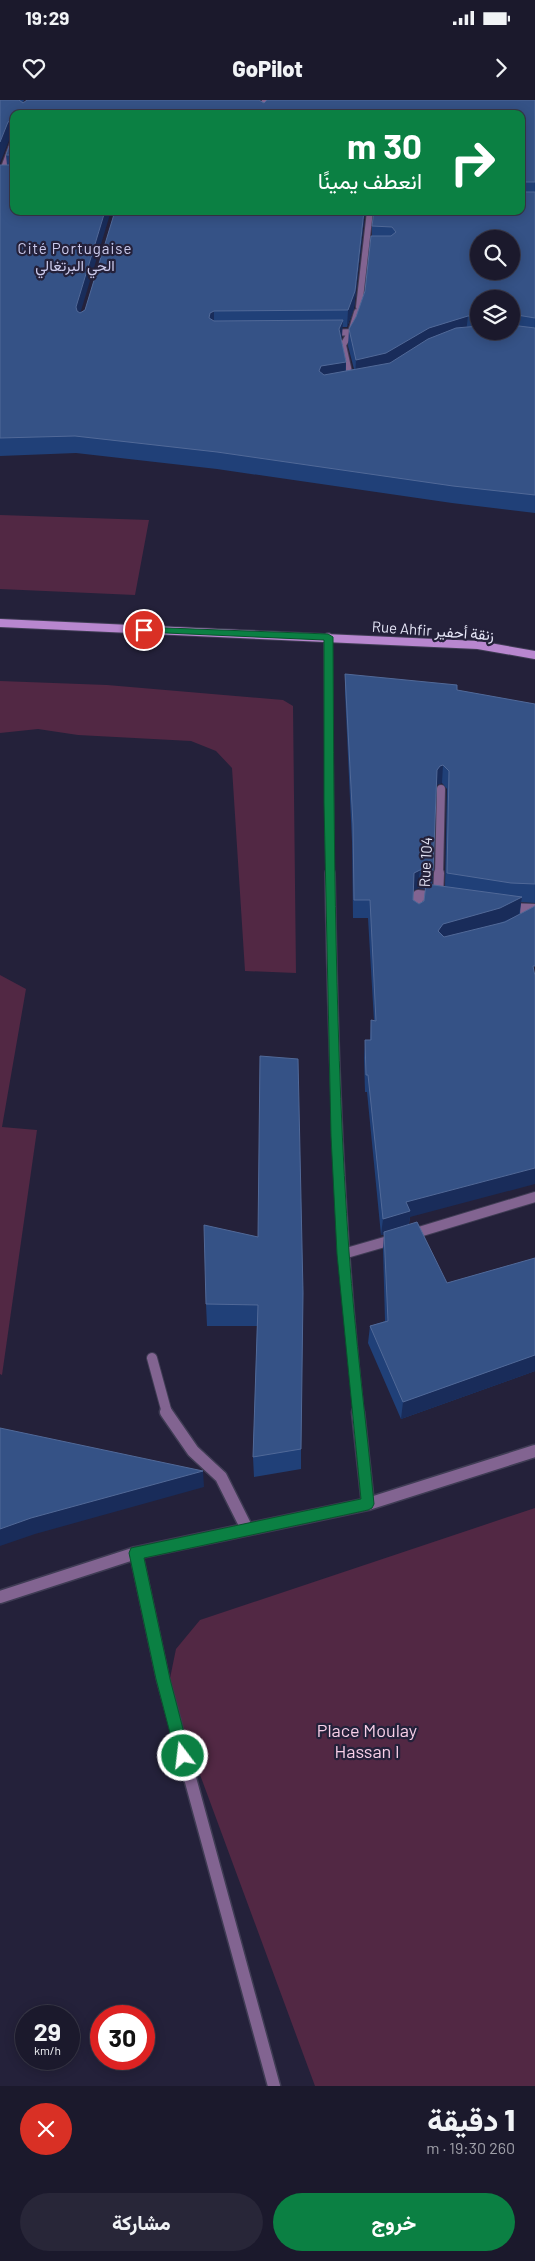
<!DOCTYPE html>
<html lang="ar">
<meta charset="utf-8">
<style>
body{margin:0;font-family:Barlow,Vazirmatn,sans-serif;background:#282638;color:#f1f3f6;direction:rtl;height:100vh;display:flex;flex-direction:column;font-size:19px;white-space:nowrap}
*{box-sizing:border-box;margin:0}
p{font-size:16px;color:#a0a0a9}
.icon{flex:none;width:28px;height:28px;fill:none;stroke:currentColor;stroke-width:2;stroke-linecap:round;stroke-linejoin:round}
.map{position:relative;height:1986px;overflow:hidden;direction:ltr}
.sheet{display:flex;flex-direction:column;background:#1b192c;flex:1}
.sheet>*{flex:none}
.top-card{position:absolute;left:10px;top:10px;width:515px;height:105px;border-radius:10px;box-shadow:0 2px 12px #0003,0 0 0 1px #393848;direction:rtl;background:#0b8043;color:#fff;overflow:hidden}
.controls{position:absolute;left:470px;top:130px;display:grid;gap:10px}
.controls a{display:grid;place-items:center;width:50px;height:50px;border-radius:50%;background:#1b192c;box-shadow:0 2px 12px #0003,0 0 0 1px #393848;font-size:25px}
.speed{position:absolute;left:15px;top:1905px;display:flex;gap:10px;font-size:25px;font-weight:700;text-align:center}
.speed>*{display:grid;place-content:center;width:65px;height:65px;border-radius:50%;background:#1b192c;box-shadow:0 2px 12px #0003,0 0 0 1px #393848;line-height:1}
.speed small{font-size:12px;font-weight:400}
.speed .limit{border:8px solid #d22;background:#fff;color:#111}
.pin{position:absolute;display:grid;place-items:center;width:42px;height:42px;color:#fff;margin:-21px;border:2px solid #fff;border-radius:50%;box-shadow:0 1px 5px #0007}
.me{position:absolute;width:55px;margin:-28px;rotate:345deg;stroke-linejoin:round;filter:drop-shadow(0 0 4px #0008)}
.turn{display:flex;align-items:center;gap:18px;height:105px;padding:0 20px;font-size:22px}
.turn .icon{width:65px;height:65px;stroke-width:2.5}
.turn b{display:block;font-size:35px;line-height:42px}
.round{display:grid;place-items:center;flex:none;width:52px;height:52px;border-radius:26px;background:#282638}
.headline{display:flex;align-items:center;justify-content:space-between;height:85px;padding:0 20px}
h1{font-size:30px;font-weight:800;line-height:38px}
.button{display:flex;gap:10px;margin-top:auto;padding:10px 20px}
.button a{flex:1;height:58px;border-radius:30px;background:#0b8043;color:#fff;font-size:20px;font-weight:800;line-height:58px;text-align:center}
.button a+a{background:#282638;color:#f1f3f6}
.status{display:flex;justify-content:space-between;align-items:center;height:35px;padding:0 25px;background:#1b192c;direction:ltr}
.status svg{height:14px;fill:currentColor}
header{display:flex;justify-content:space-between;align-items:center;height:65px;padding:0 20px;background:#1b192c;font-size:22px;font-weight:800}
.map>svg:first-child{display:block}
.green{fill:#522844}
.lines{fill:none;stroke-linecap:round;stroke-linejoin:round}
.lane-far3-casing{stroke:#3f3c54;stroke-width:8}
.lane-far2-casing{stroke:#3f3c54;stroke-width:10}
.lane-far1-casing{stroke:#3f3c54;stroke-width:12}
.lane-casing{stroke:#3f3c54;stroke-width:15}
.street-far2-casing{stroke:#3f3c54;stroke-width:10}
.street-far1-casing{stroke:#3f3c54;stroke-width:12}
.street-casing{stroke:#3f3c54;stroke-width:15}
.secondary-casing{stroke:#3f3c54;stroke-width:10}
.lane-far3{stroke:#826491;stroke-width:6}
.lane-far2{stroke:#826491;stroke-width:8}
.lane-far1{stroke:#826491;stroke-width:10}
.lane{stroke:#826491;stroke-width:12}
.street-far2{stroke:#826491;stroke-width:8}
.street-far1{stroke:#826491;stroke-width:10}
.street{stroke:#826491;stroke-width:12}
.secondary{stroke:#b887cf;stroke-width:8}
.wall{fill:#204078;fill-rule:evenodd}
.shaded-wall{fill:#192c5a}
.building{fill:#355286;stroke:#516998;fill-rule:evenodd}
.route{fill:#0b8043;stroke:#07532c}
.labels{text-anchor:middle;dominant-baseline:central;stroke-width:4.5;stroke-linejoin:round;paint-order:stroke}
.far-quarter-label{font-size:15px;letter-spacing:1px;fill:#cccbed;stroke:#24213a}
.street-label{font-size:15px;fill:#e5e5f6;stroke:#24213a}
.near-park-label{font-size:18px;fill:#f8cfe8;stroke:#24213a}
</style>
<div class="status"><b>19:29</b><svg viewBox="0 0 49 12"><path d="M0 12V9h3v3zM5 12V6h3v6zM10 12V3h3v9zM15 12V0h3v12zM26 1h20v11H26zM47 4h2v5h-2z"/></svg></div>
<header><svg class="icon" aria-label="forward" viewBox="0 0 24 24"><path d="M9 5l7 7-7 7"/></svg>GoPilot<svg class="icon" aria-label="heart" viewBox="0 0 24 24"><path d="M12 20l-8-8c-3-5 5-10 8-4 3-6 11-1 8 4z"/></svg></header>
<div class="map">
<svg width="535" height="1986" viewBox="0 0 535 1986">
<rect width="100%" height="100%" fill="#24213a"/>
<path class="green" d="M0,415L149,420L135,495L0,489Z
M0,581L107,585L283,600L293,606L296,873L245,871L232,668L216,651L191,641L78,635L38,629L0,633Z
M0,875L26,889L2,1027L37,1030L2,1275L0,1274Z
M535,1408V1986H315L168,1588L176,1549L200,1520Z"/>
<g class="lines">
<defs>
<path id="lane-far3" d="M263,14L265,0
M1,76L14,40
M359,207L370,111
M330,233L351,232
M351,281L343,245L351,232L357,212"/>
<path id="lane-far2" d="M439,775L441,689"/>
<path id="lane-far1" d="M509,808L535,809
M417,815L418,795L438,797L439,773
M152,1258L167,1313"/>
<path id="lane" d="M166,1312L193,1351L221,1377L247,1429"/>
<path id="street-far2" d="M328,537L330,775"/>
<path id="street-far1" d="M330,773C333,954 339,1134 359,1313
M409,1135L535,1097
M343,1154L395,1139"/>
<path id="street" d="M358,1312L368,1404
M0,1497L136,1453
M274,1986L163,1579L136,1453L368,1404L535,1351"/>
<path id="secondary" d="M0,523L478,545L535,555"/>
</defs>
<use href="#lane-far3" class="lane-far3-casing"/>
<use href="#lane-far2" class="lane-far2-casing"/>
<use href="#lane-far1" class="lane-far1-casing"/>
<use href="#lane" class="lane-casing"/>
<use href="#street-far2" class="street-far2-casing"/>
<use href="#street-far1" class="street-far1-casing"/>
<use href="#street" class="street-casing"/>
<use href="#secondary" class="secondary-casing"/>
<use href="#lane-far3" class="lane-far3"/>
<use href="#lane-far2" class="lane-far2"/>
<use href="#lane-far1" class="lane-far1"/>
<use href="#lane" class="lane"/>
<use href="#street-far2" class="street-far2"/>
<use href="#street-far1" class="street-far1"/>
<use href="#street" class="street"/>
<use href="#secondary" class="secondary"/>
</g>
<path class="wall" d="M0,0H24L23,3H264L535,0V413L452,403L217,369L76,353L0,356V65H7L6,55L13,36L10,38ZM14,14L521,111L372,126V136L365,191L356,217L349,229L348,246L354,269L346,271V262L341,239L342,237V227H347L354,208L365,111H115L85,210L81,212L14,111ZM479,199H511V231H479Z
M345,574L457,590L535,604V803L521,802L520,814L410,1117L409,1124L447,1183L535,1158V1271L401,1319L368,1243L370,1226L385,1221L383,1149L384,1135H381L367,992H365L364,958L365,940H370L371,920L374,921L368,818H353L352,742L345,592ZM442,683L447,689L445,787L432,785L433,771L436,686L438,684ZM418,788L426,789L424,801L419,804L413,800V790Z
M258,1137L301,1349V1369L254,1377L253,1357L257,1226H207L206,1204Z"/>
<path class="shaded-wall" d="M14,19V36L10,38L0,63V42L8,22Z
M521,82H523L521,96Z
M105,111H111L77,224L76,207Z
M364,111H365L354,208L347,227L348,210Z
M214,211V228L209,218L210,213Z
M468,216L466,233L385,270L355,277L356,260L429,228Z
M343,220L342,237L338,246L339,229Z
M346,262L345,278L320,283L319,271L321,266Z
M443,665L442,683L438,684L435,688L437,670L440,666Z
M420,770L418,788L413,791L414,773Z
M522,797L519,815L436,849L438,831L443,824Z
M535,1068V1084L410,1117L408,1127L384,1132V1135H381L383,1119L406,1102Z
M535,1255V1271L401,1319L403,1302Z
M203,1371L204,1387L35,1434L0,1446V1429L31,1418Z"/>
<path class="building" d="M0,0H19L23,3L27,0H259L264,3L267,0H535V82H521V14H14V19L8,22L0,42Z
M14,34V55H6Z
M14,64V111H105L76,207L77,211L80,213L85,210L115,111H364L355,191L348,210L214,211L210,213L209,218L214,221L343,220L339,229L346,262L321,266L319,271L324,275L390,263L428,239L456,228L479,226V231H511V225L535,228V395L453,386L217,352L75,336L0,338V65H13Z
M521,91L522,92H535V218L511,214V199H479V215L468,216L429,228L386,253L356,260L349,229L356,217L365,191L371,136H391L396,132L392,127L372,126L374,111H521ZM479,139H511V171H479Z
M345,574L457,585V590L535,604V784L511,783L447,773L449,671L443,665L440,666L437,670L433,771L420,770L414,773L413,800L419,804L424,801L426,784L522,797L500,808L443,824L438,831L444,837L505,822L535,806V866H533L535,876V1068L406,1102L410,1111L383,1119L368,975H366L365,940H371V920L376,921L370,800H354L353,724Z
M260,956L298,959L303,1193L301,1349L253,1357L258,1205L206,1204L204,1125L258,1137Z
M417,1122L447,1183L535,1158V1255L403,1302L370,1226L388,1221L384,1132Z
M0,1328L203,1371L31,1418L0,1429Z"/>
<path class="route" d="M140,527L328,534L333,537C334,742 335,948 349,1152C355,1236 366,1320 374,1404L372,1408L368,1410L144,1458L170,1579L190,1656L188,1661L183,1664L178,1661L176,1656L156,1579L129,1453L131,1448L361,1399L337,1154L331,1036L324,703V540L144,532L139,530Z"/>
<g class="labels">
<g class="far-quarter-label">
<text x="75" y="148">Cité Portugaise<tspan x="75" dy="17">الحي البرتغالي</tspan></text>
</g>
<g class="street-label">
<text transform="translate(433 530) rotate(4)">Rue Ahfir زنقة أحفير</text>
<text transform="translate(425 762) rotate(-87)">Rue 104</text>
</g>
<g class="near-park-label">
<text x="367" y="1630">Place Moulay<tspan x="367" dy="21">Hassan I</tspan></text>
</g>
</g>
</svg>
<div class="controls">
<a><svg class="icon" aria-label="search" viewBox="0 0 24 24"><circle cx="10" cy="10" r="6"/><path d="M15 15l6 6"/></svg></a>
<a><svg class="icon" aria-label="layers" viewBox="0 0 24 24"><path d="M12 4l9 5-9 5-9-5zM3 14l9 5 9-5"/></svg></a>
</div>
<div class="speed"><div>29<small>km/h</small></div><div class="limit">30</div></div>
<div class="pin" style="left:144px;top:530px;background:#d93025"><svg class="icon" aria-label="arrive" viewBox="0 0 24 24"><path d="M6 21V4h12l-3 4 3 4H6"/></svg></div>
<svg class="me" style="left:183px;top:1656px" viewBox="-20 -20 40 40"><circle r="17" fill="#0b8043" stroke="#fff" stroke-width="3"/><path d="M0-11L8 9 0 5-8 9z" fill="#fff"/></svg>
<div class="top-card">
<div class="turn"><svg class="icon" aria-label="right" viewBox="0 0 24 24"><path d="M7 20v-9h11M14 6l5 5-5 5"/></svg><div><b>30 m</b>انعطف يمينًا</div></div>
</div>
</div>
<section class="sheet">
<div class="headline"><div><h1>1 دقيقة</h1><p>260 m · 19:30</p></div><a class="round" style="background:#d93025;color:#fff"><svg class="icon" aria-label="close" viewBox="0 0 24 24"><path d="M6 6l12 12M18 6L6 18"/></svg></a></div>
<div class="button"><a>خروج</a><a>مشاركة</a></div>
</section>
